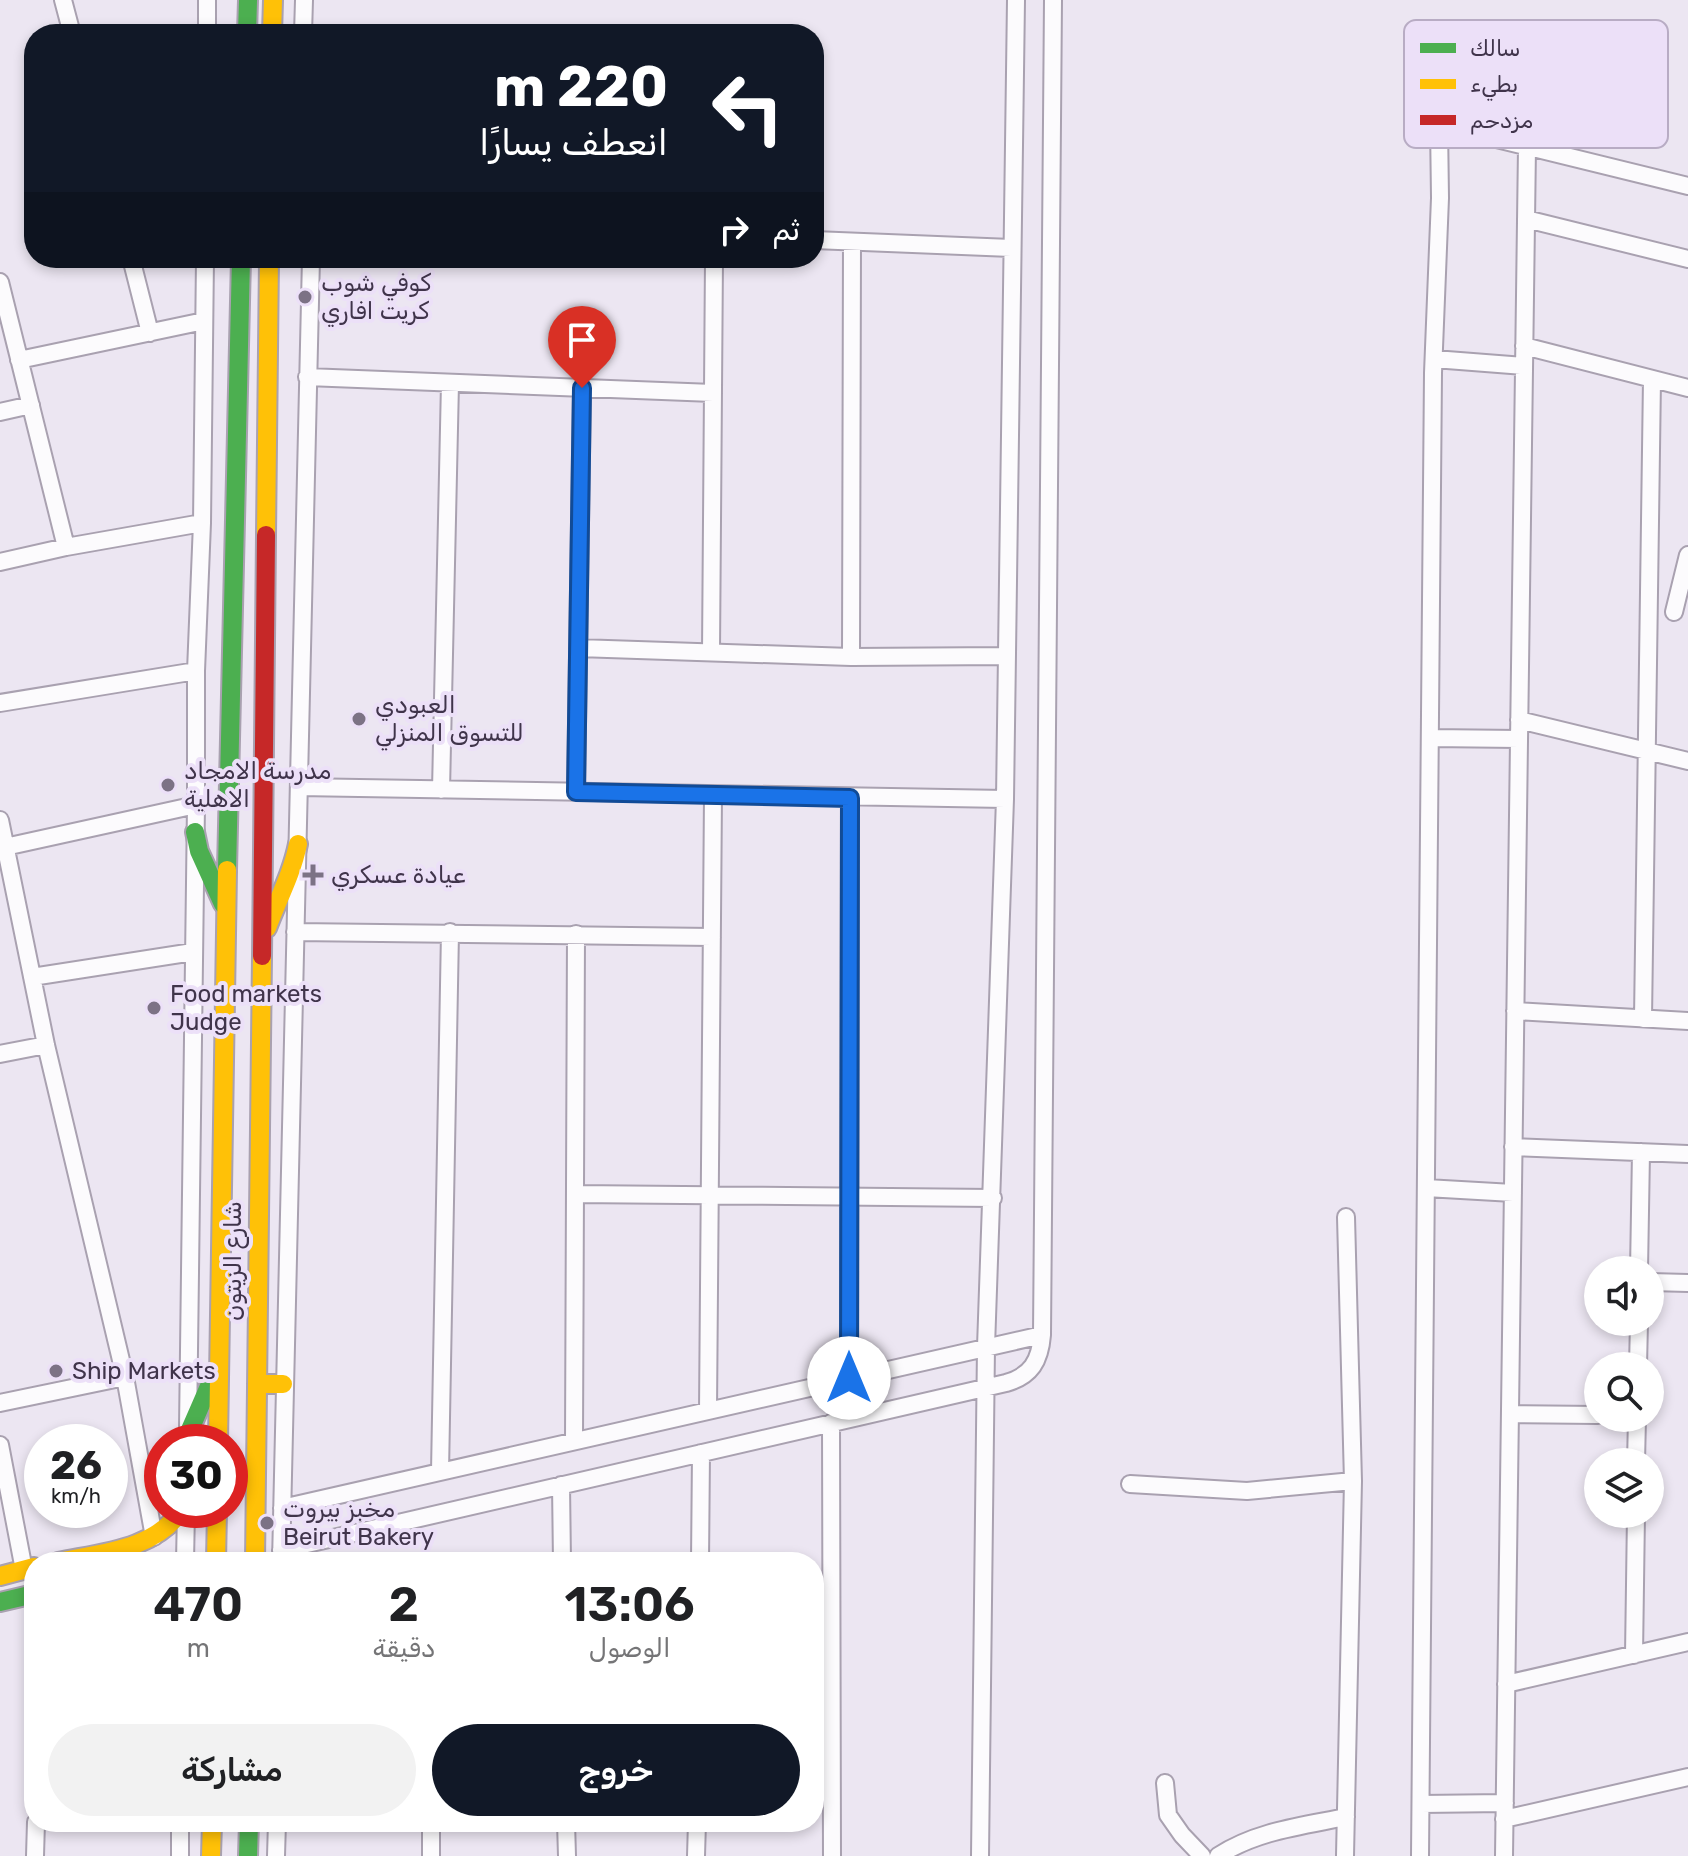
<!DOCTYPE html>
<html lang="ar">
<meta charset="utf-8">
<style>
body{margin:0;font-family:Rubik,Cairo,sans-serif;background:#f2f2f2;color:#202124;direction:rtl;height:100vh;display:flex;flex-direction:column;font-size:30px;white-space:nowrap}
*{box-sizing:border-box;margin:0}
p{font-size:26px;color:#757577}
.icon{flex:none;width:44px;height:44px;fill:none;stroke:currentColor;stroke-width:2;stroke-linecap:round;stroke-linejoin:round}
.map{position:relative;flex:1;overflow:hidden;direction:ltr}
.side{position:absolute;left:24px;top:1552px;width:800px;height:280px;display:flex;flex-direction:column;background:#fff;border-radius:32px;box-shadow:0 4px 12px #0003;direction:rtl}
.side>*{flex:none}
.guide{position:absolute;left:24px;top:24px;width:800px;height:244px;border-radius:32px;box-shadow:0 4px 12px #0003;direction:rtl;background:#111827;color:#fff;overflow:hidden}
.controls{position:absolute;left:1584px;top:1256px;display:grid;gap:16px}
.controls a{display:grid;place-items:center;width:80px;height:80px;border-radius:50%;background:#fff;box-shadow:0 4px 12px #0003;font-size:40px}
.speed{position:absolute;left:24px;top:1424px;display:flex;gap:16px;font-size:40px;font-weight:700;text-align:center}
.speed>*{display:grid;place-content:center;width:104px;height:104px;border-radius:50%;background:#fff;box-shadow:0 4px 12px #0003;line-height:1}
.speed small{font-size:20px;font-weight:400}
.speed .limit{border:12px solid #d22;background:#fff;color:#111}
.pin{position:absolute;display:grid;place-items:center;width:68px;height:68px;color:#fff;margin:-82px -34px;border-radius:50% 50% 50% 0;rotate:-45deg;box-shadow:0 0 8px #0007}
.pin .icon{rotate:45deg}
.me{position:absolute;width:88px;margin:-44px;rotate:0deg;stroke-linejoin:round;filter:drop-shadow(0 0 6px #0008)}
.turn{display:flex;align-items:center;gap:28px;height:168px;padding:0 24px;font-size:36px}
.turn .icon{width:104px;height:104px;stroke-width:2.5}
.turn b{display:block;font-size:56px;line-height:68px}
.then{display:flex;align-items:center;height:76px;padding:0 24px;background:#0003;gap:16px;font-size:30px}
.eta{display:flex;justify-content:space-evenly;align-items:center;height:136px;text-align:center}
.eta b{font-size:48px;font-weight:600;line-height:56px}
.action{display:flex;gap:16px;margin-top:auto;padding:16px 24px}
.action a{flex:1;height:92px;border-radius:48px;background:#111827;color:#fff;font-size:32px;font-weight:600;line-height:92px;text-align:center}
.action a+a{background:#f2f2f2;color:#202124}
.map>svg:first-child{display:block}
.lines{fill:none;stroke-linecap:round;stroke-linejoin:round}
.street-casing{stroke:#a9a1b0;stroke-width:20}
.fast-casing{stroke:#a9a1b0;stroke-width:22}
.slow-casing{stroke:#a9a1b0;stroke-width:22}
.jam-casing{stroke:#a9a1b0;stroke-width:22}
.street{stroke:#fcfbfd;stroke-width:16}
.fast{stroke:#4caf50;stroke-width:18}
.slow{stroke:#ffc107;stroke-width:18}
.jam{stroke:#c62828;stroke-width:18}
.route-casing{stroke:#114b97;stroke-width:20}
.route{stroke:#1a73e8;stroke-width:14}
.poi-dot{fill:#7c7285;stroke:#ece0f8;stroke-width:3}
.labels{text-anchor:middle;dominant-baseline:central;stroke-width:8;stroke-linejoin:round;paint-order:stroke}
.poi-label{font-size:24px;fill:#40344b;stroke:#ece0f8;text-anchor:start}
.street-label{font-size:24px;fill:#40344b;stroke:#ece0f8}
.key{fill:#ece0f8;stroke:#b8acc4;stroke-width:2}
.key-label{font-size:22px;fill:#40344b}
</style>
<div class="map">
<svg width="1688" height="1856" viewBox="0 0 1688 1856">
<rect width="100%" height="100%" fill="#ece6f2"/>
<g class="lines">
<defs>
<path id="street" d="M63,0L72,34
M207,34V0
M303,34L304,0
M1526,219L1688,259
M814,240L1011,248
M131,258L150,333
M0,282L66,547
M1524,346L1688,388
M1434,359L1524,366
M19,360L204,321
M307,377L713,393
M0,412L31,405
M0,562L66,547L202,523
M1674,612L1688,555
M578,648L851,657L1007,656
M711,652L714,258
M851,657L852,242
M0,703L196,671
M1519,720L1688,761
M1430,738L1519,739
M299,787L1005,799
M441,790L450,383
M576,792L582,388
M0,820L46,1045L125,1377
M5,847L196,805
M295,932L712,937
M32,977L193,952
M1515,1011L1688,1021
M1643,1019L1652,379
M0,1054L46,1045
M1513,1147L1688,1154
M1426,1188L1513,1193
M575,1194L993,1198
M1639,1270L1641,1152
M1650,1282L1688,1283
M1638,1366L1639,1322
M849,1378L850,798
M0,1403L125,1377L154,1537
M708,1411L713,795
M1510,1414L1598,1415
M831,1423L832,1856
M188,1428L196,805V671L202,523L205,258
M574,1441L576,934
M0,1445L24,1570
M1636,1462L1637,1418
M440,1472L450,932
M1130,1484L1247,1491L1353,1481
M561,1485L562,1562
M282,1508L1042,1335
M281,1550L1006,1383C1031,1376 1040,1361 1042,1335L1053,0
M185,1562L186,1510
M281,1562L311,258
M700,1562L701,1453
M1634,1655L1636,1514
M1506,1684L1688,1642
M1165,1783L1168,1815L1182,1835L1202,1856
M1421,1804L1505,1803
M1504,1819L1688,1777
M566,1822L567,1856
M35,1856L36,1822
M180,1856V1822
M276,1856L277,1822
M431,1856V1822
M696,1856L697,1822
M980,1856L986,1347L1005,799L1016,0
M1218,1856C1256,1831 1302,1826 1346,1817
M1345,1856L1353,1481L1346,1217
M1420,1856L1433,373L1440,198L1439,125L1688,186
M1504,1856L1527,147"/>
<path id="fast" d="M247,34L248,0
M195,832L199,851L223,904
M227,870L241,258
M188,1442L189,1432L213,1377
M0,1602L34,1594
M248,1856L249,1822"/>
<path id="slow" d="M272,34L273,0
M266,535L269,258
M267,928C278,899 292,874 298,844
M257,1384H283
M218,1442L227,870
M58,1562C102,1553 154,1550 182,1510
M216,1562L217,1510
M255,1562L262,956
M0,1576L34,1567
M211,1856L212,1822"/>
<path id="jam" d="M262,956L266,535"/>
</defs>
<use href="#street" class="street-casing"/>
<use href="#fast" class="fast-casing"/>
<use href="#slow" class="slow-casing"/>
<use href="#jam" class="jam-casing"/>
<use href="#street" class="street"/>
<use href="#fast" class="fast"/>
<use href="#slow" class="slow"/>
<use href="#jam" class="jam"/>
</g>
<g class="lines">
<defs>
<path id="route" d="M582,388L576,792L850,798L849,1378"/>
</defs>
<use href="#route" class="route-casing"/>
<use href="#route" class="route"/>
</g>
<g class="poi-dot">
<circle cx="305" cy="297" r="8"/>
<circle cx="359" cy="719" r="8"/>
<circle cx="168" cy="785" r="8"/>
<path d="M309 863h8v8h8v8h-8v8h-8v-8h-8v-8h8z"/>
<circle cx="154" cy="1008" r="8"/>
<circle cx="56" cy="1371" r="8"/>
<circle cx="267" cy="1523" r="8"/>
</g>
<g class="labels">
<g class="poi-label">
<text x="321" y="283">كوفي شوب<tspan x="321" dy="28">كريت افاري</tspan></text>
<text x="375" y="705">العبودي<tspan x="375" dy="28">للتسوق المنزلي</tspan></text>
<text x="184" y="771">مدرسة الامجاد<tspan x="184" dy="28">الاهلية</tspan></text>
<text x="331" y="875">عيادة عسكري</text>
<text x="170" y="994">Food markets<tspan x="170" dy="28">Judge</tspan></text>
<text x="72" y="1371">Ship Markets</text>
<text x="283" y="1509">مخبز بيروت<tspan x="283" dy="28">Beirut Bakery</tspan></text>
</g>
<g class="street-label">
<text transform="translate(233 1261) rotate(-90)">شارع الزيتون</text>
</g>
</g>
<rect x="1404" y="20" width="264" height="128" rx="12" class="key"/>
<rect x="1420" y="43" width="36" height="10" fill="#4caf50"/>
<rect x="1420" y="79" width="36" height="10" fill="#ffc107"/>
<rect x="1420" y="115" width="36" height="10" fill="#c62828"/>
<g class="key-label">
<text x="1470" y="56">سالك</text>
<text x="1470" y="92">بطيء</text>
<text x="1470" y="128">مزدحم</text>
</g>
</svg>
<div class="controls">
<a><svg class="icon" aria-label="sound" viewBox="0 0 24 24"><path d="M4 9h4l5-4v14l-5-4H4zM17 9q2 3 0 6"/></svg></a>
<a><svg class="icon" aria-label="search" viewBox="0 0 24 24"><circle cx="10" cy="10" r="6"/><path d="M15 15l6 6"/></svg></a>
<a><svg class="icon" aria-label="layers" viewBox="0 0 24 24"><path d="M12 4l9 5-9 5-9-5zM3 14l9 5 9-5"/></svg></a>
</div>
<div class="speed"><div>26<small>km/h</small></div><div class="limit">30</div></div>
<div class="pin" style="left:582px;top:388px;background:#d93025"><svg class="icon" aria-label="arrive" viewBox="0 0 24 24"><path d="M6 21V4h12l-3 4 3 4H6"/></svg></div>
<svg class="me" style="left:849px;top:1378px" viewBox="-20 -20 40 40"><circle r="19" fill="#fff"/><path d="M0-13L10 11 0 6-10 11z" fill="#1a73e8"/></svg>
<div class="guide">
<div class="turn"><svg class="icon" aria-label="left" viewBox="0 0 24 24"><path d="M17 20v-9H6M10 6l-5 5 5 5"/></svg><div><b>220 m</b>انعطف يسارًا</div></div>
<div class="then">ثم<svg class="icon" aria-label="right" viewBox="0 0 24 24"><path d="M7 20v-9h11M14 6l5 5-5 5"/></svg></div>
</div>
<section class="side">
<div class="eta">
<div><b>13:06</b><p>الوصول</p></div>
<div><b>2</b><p>دقيقة</p></div>
<div><b>470</b><p>m</p></div>
</div>
<div class="action"><a>خروج</a><a>مشاركة</a></div>
</section>
</div>
